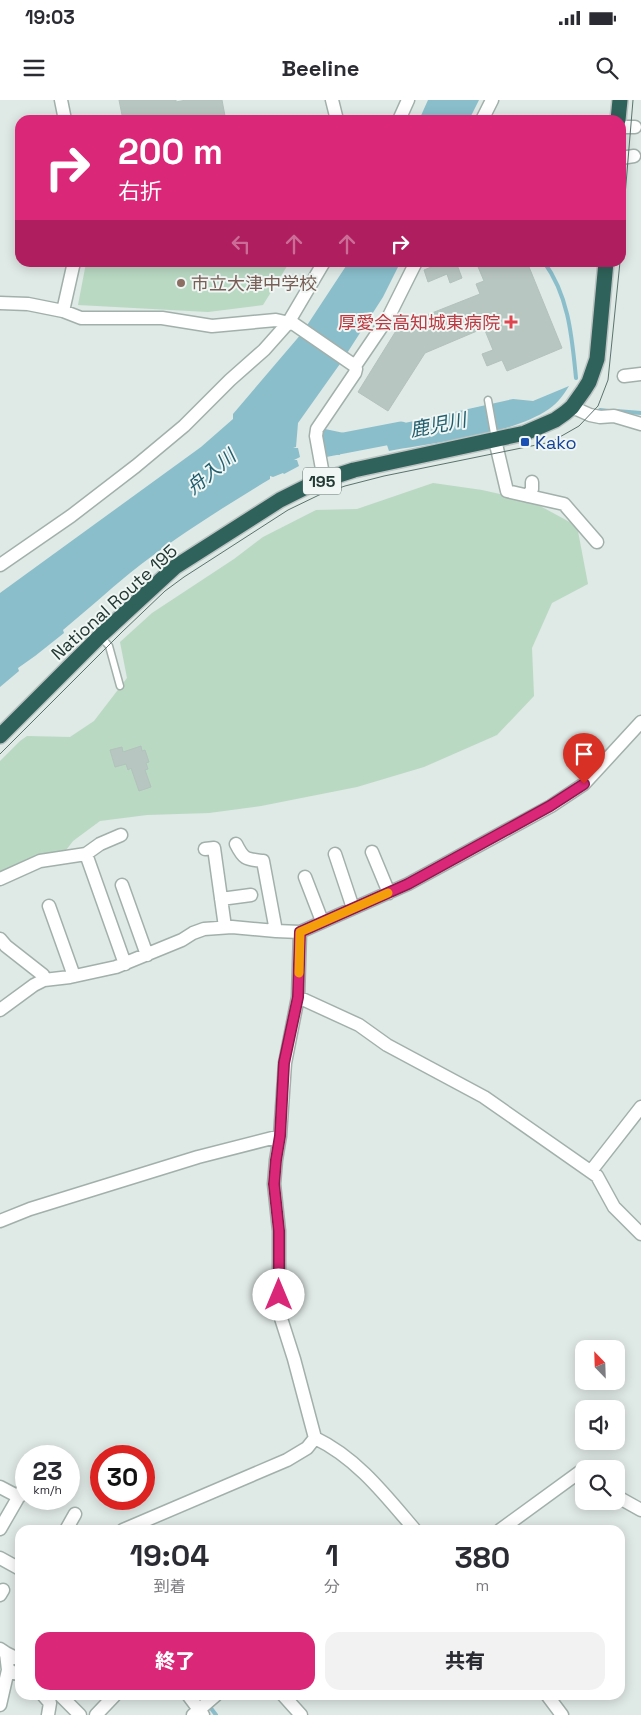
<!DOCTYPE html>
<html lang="ja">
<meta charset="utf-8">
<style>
body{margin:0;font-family:"Space Grotesk","Noto Sans JP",sans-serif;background:#f2f2f3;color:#2b2b33;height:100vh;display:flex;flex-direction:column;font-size:19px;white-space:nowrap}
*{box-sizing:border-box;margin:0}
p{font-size:16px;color:#7c7c81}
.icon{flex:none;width:28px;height:28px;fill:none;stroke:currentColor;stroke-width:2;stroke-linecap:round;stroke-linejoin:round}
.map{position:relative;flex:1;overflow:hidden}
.sheet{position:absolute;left:15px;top:1425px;width:610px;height:175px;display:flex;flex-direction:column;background:#fff;border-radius:15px;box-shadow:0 2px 12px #0003}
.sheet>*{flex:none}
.guide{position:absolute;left:15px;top:15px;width:611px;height:152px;border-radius:15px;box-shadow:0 2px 12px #0003;background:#db2777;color:#fff;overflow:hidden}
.needle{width:32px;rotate:337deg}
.buttons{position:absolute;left:575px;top:1240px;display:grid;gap:10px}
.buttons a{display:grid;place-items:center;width:50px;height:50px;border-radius:10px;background:#fff;box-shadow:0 2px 12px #0003;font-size:25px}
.speed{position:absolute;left:15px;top:1345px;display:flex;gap:10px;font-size:25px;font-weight:700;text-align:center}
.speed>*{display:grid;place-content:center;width:65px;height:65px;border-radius:50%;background:#fff;box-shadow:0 2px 12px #0003;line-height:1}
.speed small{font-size:12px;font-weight:400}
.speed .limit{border:8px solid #d22;background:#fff;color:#111}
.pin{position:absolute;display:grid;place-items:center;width:42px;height:42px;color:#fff;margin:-51px -21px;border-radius:50% 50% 50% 0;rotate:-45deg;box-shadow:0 0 5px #0007}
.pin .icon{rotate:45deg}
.me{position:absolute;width:55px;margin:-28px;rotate:0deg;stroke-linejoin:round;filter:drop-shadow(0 0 4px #0008)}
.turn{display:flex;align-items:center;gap:18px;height:105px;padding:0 20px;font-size:22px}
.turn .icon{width:65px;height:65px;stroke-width:2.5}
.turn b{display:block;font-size:35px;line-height:42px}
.lanes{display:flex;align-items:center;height:48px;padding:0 20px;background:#0003;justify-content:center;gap:25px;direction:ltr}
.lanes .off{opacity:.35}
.eta{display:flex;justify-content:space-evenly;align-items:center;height:85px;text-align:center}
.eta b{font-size:30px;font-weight:800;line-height:35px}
.cta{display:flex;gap:10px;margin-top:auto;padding:10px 20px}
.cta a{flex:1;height:58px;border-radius:15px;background:#db2777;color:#fff;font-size:20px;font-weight:800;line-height:58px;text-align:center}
.cta a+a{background:#f2f2f3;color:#2b2b33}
.status{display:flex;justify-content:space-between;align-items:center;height:35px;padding:0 25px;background:#fff;direction:ltr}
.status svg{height:14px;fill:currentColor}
header{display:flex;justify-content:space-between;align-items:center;height:65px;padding:0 20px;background:#fff;font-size:22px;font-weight:800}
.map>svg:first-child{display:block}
.green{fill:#b9d9c3}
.water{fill:#8abecb}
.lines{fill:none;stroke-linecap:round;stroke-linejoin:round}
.stream{stroke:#8abecb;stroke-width:4}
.river{stroke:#8abecb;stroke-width:21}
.building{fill:#b8c6c1;stroke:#b2c2bc}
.lane-casing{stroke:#a2b0ac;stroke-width:9}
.street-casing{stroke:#a2b0ac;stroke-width:15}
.highway-casing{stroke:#bcc3c2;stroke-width:18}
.lane{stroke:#fff;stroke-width:6}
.street{stroke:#fff;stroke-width:12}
.highway{stroke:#2f625a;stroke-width:15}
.tram{stroke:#5b746e;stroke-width:1}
.route-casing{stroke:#8e194d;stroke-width:12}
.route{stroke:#db2777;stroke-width:9}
.slow{stroke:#f59e0b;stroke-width:9}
.education-dot{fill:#8d6e63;stroke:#eff6f3;stroke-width:2}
.health-dot{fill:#e0444e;stroke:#eff6f3;stroke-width:2}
.transit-dot{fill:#1a4fb4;stroke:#eff6f3;stroke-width:2}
.labels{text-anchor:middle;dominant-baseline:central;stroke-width:4;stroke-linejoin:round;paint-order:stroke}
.shield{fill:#eff6f3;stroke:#5f716d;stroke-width:1}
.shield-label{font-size:16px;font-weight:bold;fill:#213833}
.education-label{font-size:18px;fill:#785e54;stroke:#eff6f3;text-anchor:start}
.health-label{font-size:18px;fill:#be3a42;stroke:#eff6f3;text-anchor:end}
.transit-label{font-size:18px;fill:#164399;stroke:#eff6f3;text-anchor:start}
.street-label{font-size:18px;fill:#213833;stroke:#eff6f3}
.water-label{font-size:19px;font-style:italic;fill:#205e6f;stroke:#eff6f3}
</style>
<div class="status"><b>19:03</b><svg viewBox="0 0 49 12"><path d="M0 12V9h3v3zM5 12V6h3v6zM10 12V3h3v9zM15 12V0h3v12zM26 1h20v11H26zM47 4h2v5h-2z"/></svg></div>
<header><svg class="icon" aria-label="menu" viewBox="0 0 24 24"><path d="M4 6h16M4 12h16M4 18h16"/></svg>Beeline<svg class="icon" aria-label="search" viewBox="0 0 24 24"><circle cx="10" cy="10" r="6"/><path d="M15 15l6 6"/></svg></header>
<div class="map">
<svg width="641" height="1615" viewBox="0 0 641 1615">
<rect width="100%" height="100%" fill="#dfe9e5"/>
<path class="green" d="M86,163L289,162V163L263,205L208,212L78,205Z
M433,383L482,390L531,401L577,426L588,484L552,503L532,548L534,596L497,635L424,667L357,687L261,706L209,713L147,715L100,721L73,741L63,754L0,774V661L20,641L27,636L70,637L94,621L127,578L120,542L152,513L234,459L263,437L316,410L357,409Z"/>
<path class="water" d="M428,0H479L469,20H419Z
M348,163H400L383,197L342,261L298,323L296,347L293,348H298L300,357L294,360H297L299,366L284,374L283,373L273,377L270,376V379C222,408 174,438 130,473C108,491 86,511 63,530L64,533L35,556L18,568L19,571L0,587V493L201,347L233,319V314L302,233Z
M569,286C564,294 558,303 549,309C511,335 436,342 389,351L384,336L338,344L340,355L324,353L320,338L325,329L344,333L364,332L513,299L533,301Z"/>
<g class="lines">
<path class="stream" d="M544,162C569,196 572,238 576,278
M600,310L609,311
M616,311L641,313
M201,1595L216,1615"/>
<path class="river" d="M323,347L401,332"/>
</g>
<path class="building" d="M119,0H176V2L186,0H222L225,16L207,20H123Z
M443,162H456L462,178L450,183L447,174L428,182L424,170Z
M476,162H527L562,248L507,271L502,260L487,266L482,254L493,250L484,228L425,253L388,311L358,292L399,226L480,194L476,184L484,181Z
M141,646L142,651L145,650L149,662L146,663L148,669L145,670L151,687L139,691L131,668L128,670L126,664L115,667L110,650L122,647L123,652Z"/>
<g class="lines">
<defs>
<path id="lane" d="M488,300L495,339
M100,536L109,546L120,586"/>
<path id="street" d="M61,0L65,20
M332,0L337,20
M399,20L408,0
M482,20L492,0
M621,27H635
M621,58L634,56
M0,203L28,204L63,211L81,218H162L212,226L276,220L294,224L355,266
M63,211L74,162
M624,276L641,274
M572,307L590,315L600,317L614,316L641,324
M495,340L507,391L564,404L597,442
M324,380L316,336L317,329L355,273L356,269L355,266L389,216L416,162
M528,396L532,389V382
M0,465L71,416L136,366L184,326L230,280L264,250L288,223L324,162
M236,744C244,760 246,759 263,761L276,831
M205,749L214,748L225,827
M372,752L389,793
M86,754L100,744L121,735
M335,754L353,808
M305,777L322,821
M0,779L40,761L86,754L125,864
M122,785L147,855
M221,799L251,795
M49,806L74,876
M300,832L408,784L551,706L584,684L641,622
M0,839L6,846L43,875L44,880L70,877L116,867L182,840L193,833L204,829L232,827L276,831L300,832L298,897L285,963L280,1036L276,1060L274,1084L279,1131V1212L294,1259L315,1338C357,1358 386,1396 415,1430
M298,897L359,925L387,945L484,997L597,1076L614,1107L641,1134
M0,910L34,885L44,880
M591,1071L641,1007
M0,1121L30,1109L198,1057L280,1036
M0,1387L19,1397
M616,1396L641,1410
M0,1429L26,1384
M66,1430L75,1414
M123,1430L287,1360L307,1348L315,1338
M500,1430L581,1371L584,1372
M0,1458L20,1469
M0,1495L3,1490
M0,1549L6,1553L8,1570L20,1575
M6,1553L20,1560
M43,1595L50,1603L48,1615
M60,1595L80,1615
M188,1595L203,1615
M283,1595L301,1615
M547,1595L562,1615
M0,1605L8,1570
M96,1615L115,1595
M193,1615L216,1595"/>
<path id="highway" d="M618,20L620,0
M0,636L100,536L175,467L280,400L314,383L354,370L525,333L555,320L565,313L572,307L584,290L589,282L597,259L606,162"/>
</defs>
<use href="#lane" class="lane-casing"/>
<use href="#street" class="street-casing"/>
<use href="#highway" class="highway-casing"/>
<use href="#lane" class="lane"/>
<use href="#street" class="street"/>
<use href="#highway" class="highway"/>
<path class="tram" d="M621,144L633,0
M0,654L122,532L165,491L184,477L288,410L319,395L345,386L384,376L551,342L579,326L598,306L608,280L620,162"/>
</g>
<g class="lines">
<defs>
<path id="route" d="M279,1195V1131L274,1084L276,1060L280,1036L284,963L298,897L300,832L408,784L550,706L584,684"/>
</defs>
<use href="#route" class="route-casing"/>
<use href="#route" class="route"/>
<path class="slow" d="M299,873L300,832L388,793"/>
</g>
<circle class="education-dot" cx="181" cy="183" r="5"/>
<path class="health-dot" d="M508.5 214.5h5v5h5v5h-5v5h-5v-5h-5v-5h5z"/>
<rect class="transit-dot" x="520" y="337" width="10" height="10" rx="2.5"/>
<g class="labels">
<rect class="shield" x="303" y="367.5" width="38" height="27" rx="4"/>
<g class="shield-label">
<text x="322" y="381">195</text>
</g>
<g class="education-label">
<text x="191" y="183">市立大津中学校</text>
</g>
<g class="health-label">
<text x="500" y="222">厚愛会高知城東病院</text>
</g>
<g class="transit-label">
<text x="535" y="342">Kako</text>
</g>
<g class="street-label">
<text transform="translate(114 502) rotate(-42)">National Route 195</text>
</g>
<g class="water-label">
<text transform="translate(438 325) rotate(-11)">鹿児川</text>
<text transform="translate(211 372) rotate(-40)">舟入川</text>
</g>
</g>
</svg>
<div class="buttons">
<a><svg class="needle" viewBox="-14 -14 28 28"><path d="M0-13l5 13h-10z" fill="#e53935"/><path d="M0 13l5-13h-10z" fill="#7c7c81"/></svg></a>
<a><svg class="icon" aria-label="sound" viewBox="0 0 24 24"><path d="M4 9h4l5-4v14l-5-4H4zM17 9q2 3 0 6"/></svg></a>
<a><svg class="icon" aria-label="search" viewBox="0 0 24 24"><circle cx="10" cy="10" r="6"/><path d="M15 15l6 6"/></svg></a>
</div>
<div class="speed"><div>23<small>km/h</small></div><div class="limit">30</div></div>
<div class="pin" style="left:584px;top:684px;background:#d93025"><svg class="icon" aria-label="arrive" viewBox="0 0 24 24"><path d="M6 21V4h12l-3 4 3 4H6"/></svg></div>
<svg class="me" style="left:279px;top:1195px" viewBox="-20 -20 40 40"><circle r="19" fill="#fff"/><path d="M0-13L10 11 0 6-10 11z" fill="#db2777"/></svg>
<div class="guide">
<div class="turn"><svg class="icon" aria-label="right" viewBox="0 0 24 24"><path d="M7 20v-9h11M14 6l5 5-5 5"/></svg><div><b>200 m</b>右折</div></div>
<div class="lanes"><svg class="icon off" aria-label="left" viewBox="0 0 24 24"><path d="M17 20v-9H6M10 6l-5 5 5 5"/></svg><svg class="icon off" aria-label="ahead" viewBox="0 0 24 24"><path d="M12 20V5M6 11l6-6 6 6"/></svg><svg class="icon off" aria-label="ahead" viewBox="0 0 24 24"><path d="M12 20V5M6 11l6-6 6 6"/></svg><svg class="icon" aria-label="right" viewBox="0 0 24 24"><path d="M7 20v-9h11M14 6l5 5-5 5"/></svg></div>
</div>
<section class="sheet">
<div class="eta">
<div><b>19:04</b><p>到着</p></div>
<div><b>1</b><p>分</p></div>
<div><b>380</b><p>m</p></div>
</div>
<div class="cta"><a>終了</a><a>共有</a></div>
</section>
</div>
